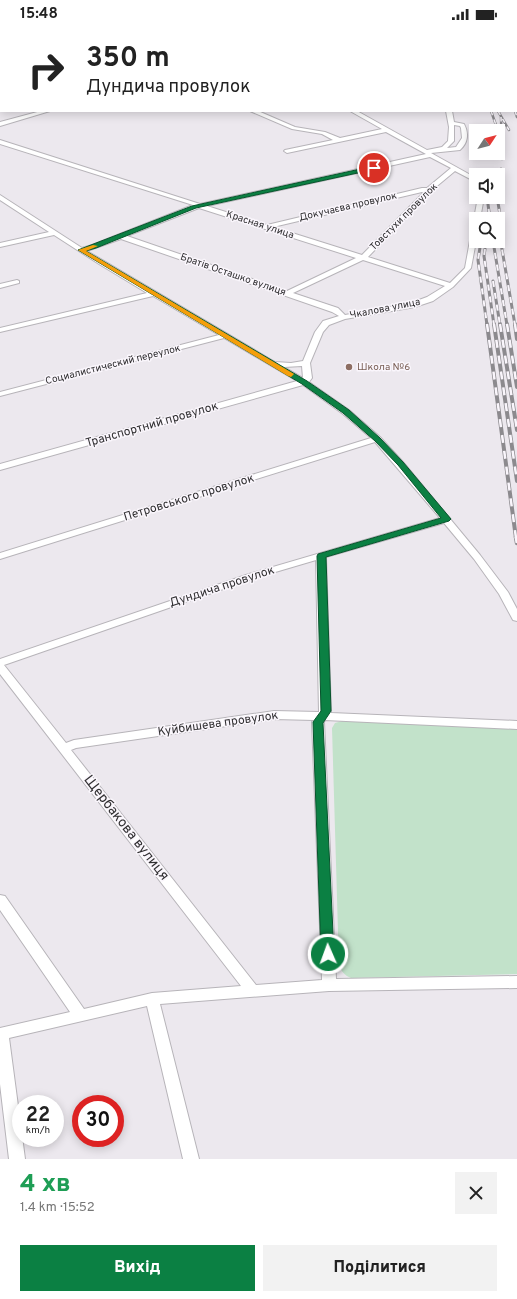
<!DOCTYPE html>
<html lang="uk">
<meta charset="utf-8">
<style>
body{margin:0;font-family:Overpass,sans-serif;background:#f2f2f2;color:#222;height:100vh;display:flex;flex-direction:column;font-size:15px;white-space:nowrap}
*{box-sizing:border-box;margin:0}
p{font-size:13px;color:#767676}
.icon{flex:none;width:22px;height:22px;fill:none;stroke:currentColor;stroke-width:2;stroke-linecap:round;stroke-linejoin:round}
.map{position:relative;height:1131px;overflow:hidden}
.details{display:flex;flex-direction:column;background:#fff;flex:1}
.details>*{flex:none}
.top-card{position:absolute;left:0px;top:0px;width:517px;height:84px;box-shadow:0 2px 10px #0003;background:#fff;color:#222;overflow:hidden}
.needle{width:26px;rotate:54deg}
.controls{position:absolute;left:469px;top:96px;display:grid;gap:8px}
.controls a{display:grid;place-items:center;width:36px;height:36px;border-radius:0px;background:#fff;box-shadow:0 2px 10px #0003;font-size:20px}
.speed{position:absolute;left:12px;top:1067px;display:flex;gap:8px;font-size:20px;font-weight:700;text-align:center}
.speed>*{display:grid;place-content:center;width:52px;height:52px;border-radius:50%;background:#fff;box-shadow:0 2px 10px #0003;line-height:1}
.speed small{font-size:10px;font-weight:400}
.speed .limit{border:6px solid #d22;background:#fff;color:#111}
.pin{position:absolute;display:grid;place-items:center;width:34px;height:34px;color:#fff;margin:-17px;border:2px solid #fff;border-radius:50%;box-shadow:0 1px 4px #0007}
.me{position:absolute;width:44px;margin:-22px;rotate:358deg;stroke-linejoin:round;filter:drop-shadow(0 0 3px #0008)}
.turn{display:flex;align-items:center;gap:14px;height:84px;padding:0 20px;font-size:18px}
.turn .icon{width:52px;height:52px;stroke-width:2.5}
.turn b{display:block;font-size:28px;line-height:34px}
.round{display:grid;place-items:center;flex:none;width:42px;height:42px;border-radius:0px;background:#f2f2f2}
.overview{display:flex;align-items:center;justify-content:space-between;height:68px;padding:0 20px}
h1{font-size:24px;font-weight:800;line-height:30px;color:#1e9e55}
.action{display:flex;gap:8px;margin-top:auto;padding:8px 20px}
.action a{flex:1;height:46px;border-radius:0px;background:#0b8043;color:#fff;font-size:16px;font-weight:800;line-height:46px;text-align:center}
.action a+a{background:#f2f2f2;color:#222}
.status{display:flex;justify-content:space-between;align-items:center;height:28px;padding:0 20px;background:#fff;direction:ltr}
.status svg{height:11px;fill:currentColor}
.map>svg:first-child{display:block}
.green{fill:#c2e2ca}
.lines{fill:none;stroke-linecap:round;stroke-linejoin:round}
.minor-casing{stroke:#b7b4b9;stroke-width:2}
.minor{fill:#fff;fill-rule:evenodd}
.rail-far3-casing{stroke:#8c8a8e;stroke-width:2.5}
.rail-far2-casing{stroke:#8c8a8e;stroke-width:3}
.rail-far1-casing{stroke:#8c8a8e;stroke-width:4}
.rail-casing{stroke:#8c8a8e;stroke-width:4.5}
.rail-far3{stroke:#faf6fc;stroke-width:1.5;stroke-dasharray:4.5;stroke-linecap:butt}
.rail-far2{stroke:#faf6fc;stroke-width:2;stroke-dasharray:6;stroke-linecap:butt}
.rail-far1{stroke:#faf6fc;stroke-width:2.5;stroke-dasharray:8;stroke-linecap:butt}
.rail{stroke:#faf6fc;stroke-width:3;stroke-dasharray:10;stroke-linecap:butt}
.route{fill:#0b8043;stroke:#07532c}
.slow{fill:#f59e0b}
.education-dot{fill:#8d6e63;stroke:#faf6fc;stroke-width:1.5}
.labels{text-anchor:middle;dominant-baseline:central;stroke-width:3;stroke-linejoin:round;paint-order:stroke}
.far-street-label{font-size:10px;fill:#302f31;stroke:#faf6fc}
.far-education-label{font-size:10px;fill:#785e54;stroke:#faf6fc;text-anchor:start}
.street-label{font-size:12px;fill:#302f31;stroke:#faf6fc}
.near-street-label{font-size:14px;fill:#302f31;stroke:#faf6fc}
</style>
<div class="status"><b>15:48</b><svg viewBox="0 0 49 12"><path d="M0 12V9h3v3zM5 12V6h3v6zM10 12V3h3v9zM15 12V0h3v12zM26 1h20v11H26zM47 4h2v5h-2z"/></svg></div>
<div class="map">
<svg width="517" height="1131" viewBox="0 0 517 1131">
<rect width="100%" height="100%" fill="#ece8ee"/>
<path class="green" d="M342,693L511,700L517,702V946L351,950C345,948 341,943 339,937L332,700L335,695Z"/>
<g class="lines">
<defs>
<path id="minor" d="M196,0H202L203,1H197Z
M415,0H421V1H415Z
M450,0H455V1H450Z
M0,21H1V23H0Z
M0,48L1,49V53L0,52Z
M41,83H50L0,98V94Z
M250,83H258L295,99L325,104L340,110L382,101L350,83H357L427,122L442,119L448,113L449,99L446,83H452L454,94L464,96C469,105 468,115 460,122L431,125L476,150V154L455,143L431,163L368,229L450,255L465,240L473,196L476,194V213L471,240L453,259L433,273L415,279L345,291L329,297L323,304L310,335L312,350L309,354L349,382L380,409L403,434L480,527L508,564L517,581V593L513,592L499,566L474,531L444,495L326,529L331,685L517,693V701L325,692L324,694L336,951L517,948V960L329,963L160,976L199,1131H183L147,978L9,1010L25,1131H9L0,1056V1000L70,984L0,882V867L5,868L84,981L152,965L241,958L0,646V631L249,546L440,490L375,414L0,531V525L371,410L343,386L303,357L0,442V436L297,353L224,310L0,368V364L219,307L153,268L0,304V300L147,265L99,236L54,207L0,219V215L49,204L0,172V167L82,220L92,217L193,177L0,116V112L200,176L426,126L386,104L287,125L284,123L285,122L333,112L322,106L292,101ZM454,97L460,98L461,100L462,110L456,119L447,120L454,113ZM430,129L451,140L427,160H422L267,197L207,178ZM422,164H424L362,227L273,199ZM199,180L356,230L287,263L127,208ZM121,211L332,284L339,288L323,293L315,304L303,333L291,335L275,334L87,223ZM363,232L445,258L427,269L411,275L345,287L338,280L293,265ZM302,338L303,350L284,339ZM316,532L319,684L274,683L74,712L66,715L4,637L255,550ZM274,691L314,692L312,694L322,952L256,957L71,722L76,720Z
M478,169H484L480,191H476V193L474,191Z
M17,252L19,253V255L0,260V256Z"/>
</defs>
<use href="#minor" class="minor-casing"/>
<use href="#minor" class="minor"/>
<defs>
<path id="rail-far3" d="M516,57L517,61
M516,72L517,77
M491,83L496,97
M498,83L509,102
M515,83L517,89
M501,89L502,131"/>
<path id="rail-far2" d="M497,147L501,141
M487,169L490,191
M497,169L503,204
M498,198L515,297
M481,213L478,232L487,297
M493,213L507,297
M485,221L484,228L494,297
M493,253L500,297"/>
<path id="rail-far1" d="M487,296L516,510
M494,296L517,453
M500,296L517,402
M507,296L517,359
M515,296L517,311"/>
<path id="rail" d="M516,509L517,515"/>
</defs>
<use href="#rail-far3" class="rail-far3-casing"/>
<use href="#rail-far2" class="rail-far2-casing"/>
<use href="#rail-far1" class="rail-far1-casing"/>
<use href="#rail" class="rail-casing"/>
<use href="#rail-far3" class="rail-far3"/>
<use href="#rail-far2" class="rail-far2"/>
<use href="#rail-far1" class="rail-far1"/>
<use href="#rail" class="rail"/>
</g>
<path class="route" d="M374,138L377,140L376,141L196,180L96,220L86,223L307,353L349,382L380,410L403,434L451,491L449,493L326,529L331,683L323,695L334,926L332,930L328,931L323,930L321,926L313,694L321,683L317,528L318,526L441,490L398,437L375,413L343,385L302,356L78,222L192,178Z"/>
<path class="slow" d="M93,217L98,218L86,223L294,346L291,349L288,348L78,222Z"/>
<circle class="education-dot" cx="349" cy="339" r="4"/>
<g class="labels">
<g class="far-street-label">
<text transform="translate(348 179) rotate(-13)">Докучаєва провулок</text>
<text transform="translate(404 189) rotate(-45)">Товстухи провулок</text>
<text transform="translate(260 197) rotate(18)">Красная улица</text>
<text transform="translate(233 247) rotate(19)">Братів Осташко вулиця</text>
<text transform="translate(385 281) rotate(-11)">Чкалова улица</text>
<text transform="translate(113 337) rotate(-14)">Социалистический переулок</text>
</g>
<g class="far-education-label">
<text x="357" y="339">Школа №6</text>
</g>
<g class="street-label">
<text transform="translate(152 397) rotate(-16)">Транспортний провулок</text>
<text transform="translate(189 470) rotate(-17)">Петровського провулок</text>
<text transform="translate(222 559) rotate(-18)">Дундича провулок</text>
<text transform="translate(218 696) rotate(-8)">Куйбишева провулок</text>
</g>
<g class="near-street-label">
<text transform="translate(126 800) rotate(52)">Щербакова вулиця</text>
</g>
</g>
</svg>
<div class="controls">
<a><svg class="needle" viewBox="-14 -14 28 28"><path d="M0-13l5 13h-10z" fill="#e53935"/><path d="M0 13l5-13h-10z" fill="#767676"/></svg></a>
<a><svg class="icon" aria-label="sound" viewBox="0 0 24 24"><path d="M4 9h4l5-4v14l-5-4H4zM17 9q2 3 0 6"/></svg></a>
<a><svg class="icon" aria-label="search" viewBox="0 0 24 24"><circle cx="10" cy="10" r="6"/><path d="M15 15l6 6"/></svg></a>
</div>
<div class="speed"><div>22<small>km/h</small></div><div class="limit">30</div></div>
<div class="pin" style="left:374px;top:140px;background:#d93025"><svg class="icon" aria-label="arrive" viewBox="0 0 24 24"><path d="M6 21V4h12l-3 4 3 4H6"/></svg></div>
<svg class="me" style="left:328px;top:926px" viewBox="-20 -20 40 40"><circle r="17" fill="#0b8043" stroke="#fff" stroke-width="3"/><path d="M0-11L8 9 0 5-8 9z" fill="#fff"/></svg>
<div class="top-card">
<div class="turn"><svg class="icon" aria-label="right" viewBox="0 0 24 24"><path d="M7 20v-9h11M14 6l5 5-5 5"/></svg><div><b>350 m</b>Дундича провулок</div></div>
</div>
</div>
<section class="details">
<div class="overview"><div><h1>4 хв</h1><p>1.4 km · 15:52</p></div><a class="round"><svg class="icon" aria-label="close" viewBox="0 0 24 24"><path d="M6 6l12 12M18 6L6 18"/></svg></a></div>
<div class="action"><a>Вихід</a><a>Поділитися</a></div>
</section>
